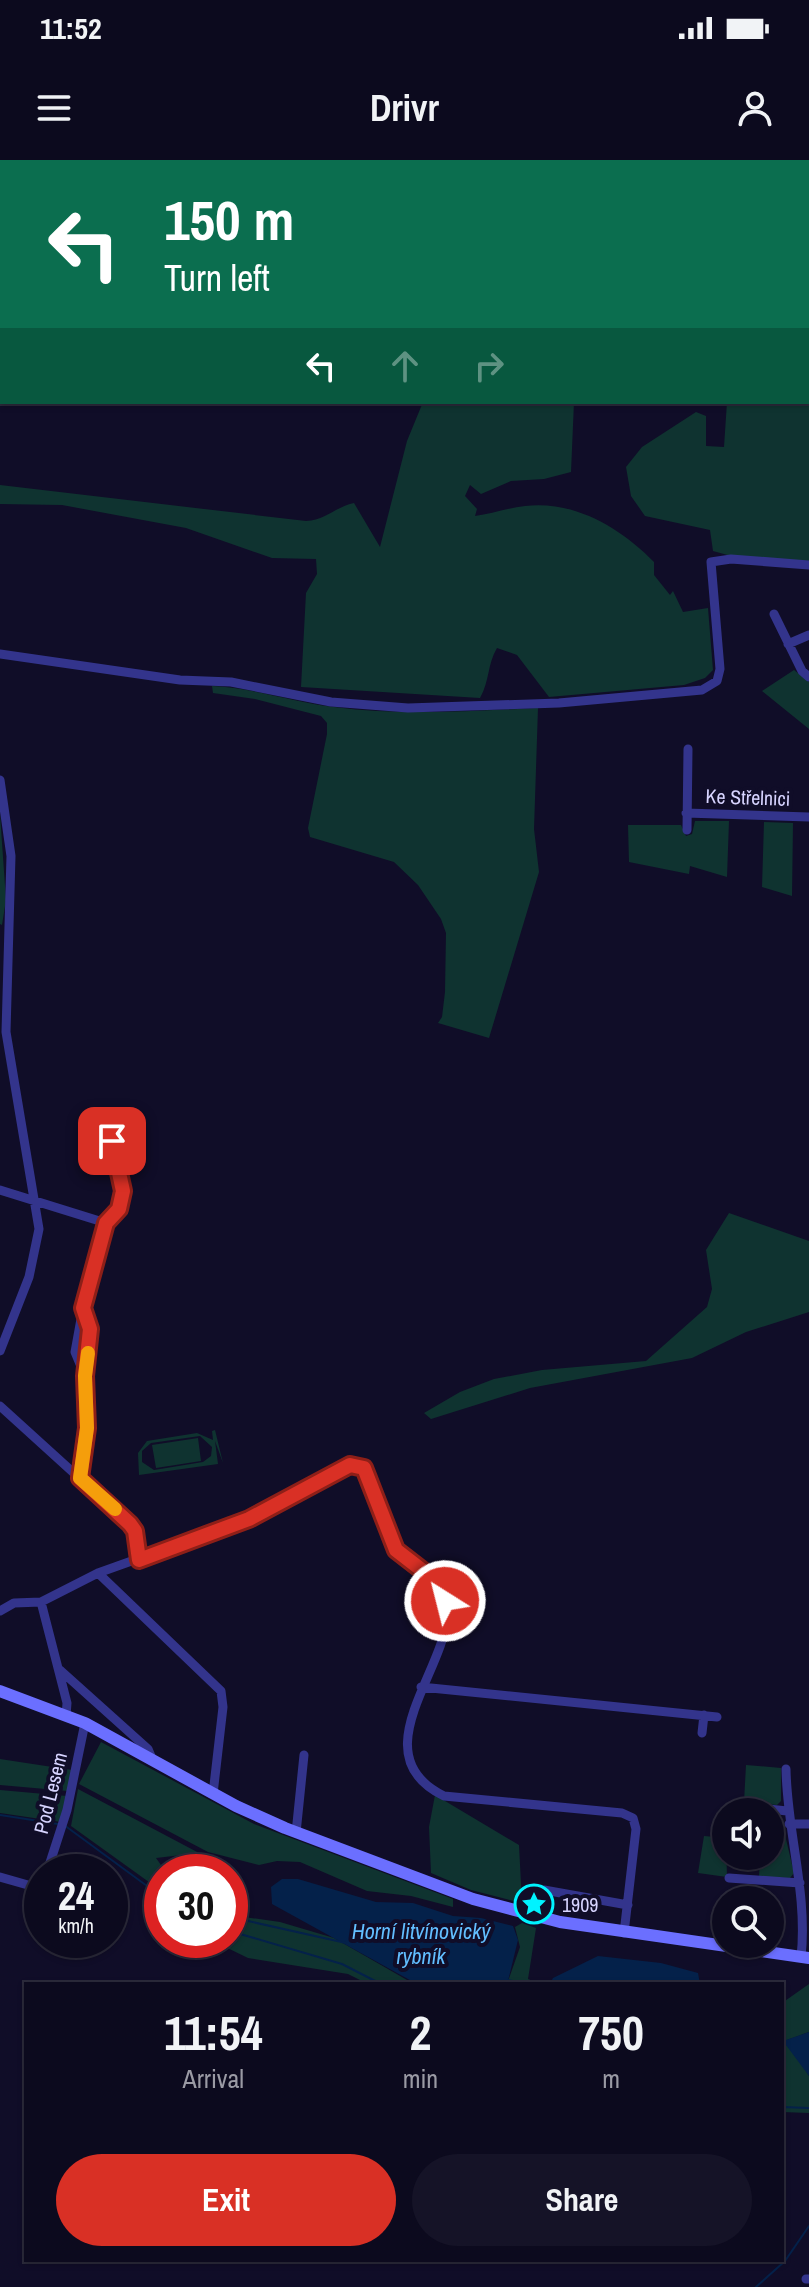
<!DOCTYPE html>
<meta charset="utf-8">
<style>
body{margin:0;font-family:"Archivo Narrow",sans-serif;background:#151327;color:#f1f3f6;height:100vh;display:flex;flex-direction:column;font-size:30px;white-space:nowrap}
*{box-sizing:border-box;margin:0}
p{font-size:26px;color:#9a9aa4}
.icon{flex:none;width:44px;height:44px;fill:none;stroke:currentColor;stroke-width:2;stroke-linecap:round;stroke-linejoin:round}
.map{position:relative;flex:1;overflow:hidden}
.side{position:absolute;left:24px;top:1822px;width:760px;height:280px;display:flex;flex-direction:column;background:#0c0a1e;border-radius:0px;box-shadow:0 2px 6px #0004,0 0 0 2px #2c2b3c}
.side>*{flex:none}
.guide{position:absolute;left:0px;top:0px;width:810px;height:244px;box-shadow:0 2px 6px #0004,0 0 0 2px #2c2b3c;background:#0b6e4f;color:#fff;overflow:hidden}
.tools{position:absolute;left:712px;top:1638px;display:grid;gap:16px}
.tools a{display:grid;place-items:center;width:72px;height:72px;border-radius:50%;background:#0c0a1e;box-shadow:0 2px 6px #0004,0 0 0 2px #2c2b3c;font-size:40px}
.speed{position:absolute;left:24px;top:1694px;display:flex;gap:16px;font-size:40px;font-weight:700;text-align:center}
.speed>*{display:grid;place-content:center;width:104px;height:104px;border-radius:50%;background:#0c0a1e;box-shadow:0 2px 6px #0004,0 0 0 2px #2c2b3c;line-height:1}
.speed small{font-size:20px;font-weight:400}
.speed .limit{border:12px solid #d22;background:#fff;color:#111}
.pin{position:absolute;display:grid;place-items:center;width:68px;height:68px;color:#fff;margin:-34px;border-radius:16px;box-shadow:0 4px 12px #0006}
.me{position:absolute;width:88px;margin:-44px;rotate:324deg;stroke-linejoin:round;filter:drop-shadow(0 0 6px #0008)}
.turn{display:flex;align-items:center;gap:28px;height:168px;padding:0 32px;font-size:36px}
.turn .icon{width:104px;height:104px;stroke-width:2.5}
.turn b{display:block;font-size:56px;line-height:68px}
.lanes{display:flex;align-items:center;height:76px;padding:0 32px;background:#0003;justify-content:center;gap:40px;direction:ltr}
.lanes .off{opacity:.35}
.eta{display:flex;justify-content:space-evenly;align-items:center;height:136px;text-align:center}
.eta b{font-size:48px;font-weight:800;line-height:56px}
.cta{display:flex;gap:16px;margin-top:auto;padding:16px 32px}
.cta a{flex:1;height:92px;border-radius:48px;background:#d93025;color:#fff;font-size:32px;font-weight:800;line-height:92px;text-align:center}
.cta a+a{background:#151327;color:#f1f3f6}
.status{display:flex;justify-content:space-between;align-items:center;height:56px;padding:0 40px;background:#0c0a1e;direction:ltr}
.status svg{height:22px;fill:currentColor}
header{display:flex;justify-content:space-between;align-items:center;height:104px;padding:0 32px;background:#0c0a1e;font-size:36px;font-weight:800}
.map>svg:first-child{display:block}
.green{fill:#0f3330;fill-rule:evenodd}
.water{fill:#04214a}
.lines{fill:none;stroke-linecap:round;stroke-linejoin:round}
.stream{stroke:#04214a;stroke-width:2}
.street{stroke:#33348c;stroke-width:9}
.secondary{stroke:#6b6fff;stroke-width:12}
.route-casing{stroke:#8d1f18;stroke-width:20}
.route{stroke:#d93025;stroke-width:14}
.slow{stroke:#f59e0b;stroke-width:14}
.labels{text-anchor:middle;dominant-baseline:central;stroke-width:8;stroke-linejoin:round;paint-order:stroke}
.street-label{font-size:20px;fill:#d7d4ff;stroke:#100d28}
.poi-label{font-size:20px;fill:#d7d4ff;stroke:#100d28;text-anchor:start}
.water-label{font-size:22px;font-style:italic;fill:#62beff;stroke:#100d28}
</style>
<div class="status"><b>11:52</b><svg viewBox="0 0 49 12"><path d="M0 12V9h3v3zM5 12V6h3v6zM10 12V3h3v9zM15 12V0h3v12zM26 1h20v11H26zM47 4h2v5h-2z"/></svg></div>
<header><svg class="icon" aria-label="menu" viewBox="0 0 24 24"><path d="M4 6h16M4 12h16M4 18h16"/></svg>Drivr<svg class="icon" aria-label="person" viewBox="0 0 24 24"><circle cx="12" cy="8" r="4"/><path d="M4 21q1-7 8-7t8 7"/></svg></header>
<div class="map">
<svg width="809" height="2127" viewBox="0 0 809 2127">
<rect width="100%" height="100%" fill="#100d28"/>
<path class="green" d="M0,0H88L2,2V128Z
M91,0H325L339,2H91Z
M364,0H586L587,2H379Z
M809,197V403L731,396L713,391L710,370L645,356L631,336L626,307L642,287L696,252L706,256V286L724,287L727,242H808Z
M423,242H574L571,312L544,319L511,321L481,334L470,325L465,336L477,349L475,356C491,354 508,348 525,346C574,340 621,368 654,402V415L670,435L673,431L683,452L708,448L713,510L705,518L684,525L549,537L517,495L497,488C487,505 490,520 480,538L301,527L306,433L317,414L316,399L272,398L186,368L62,345L0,344V325L306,361C326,360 335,347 354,343L380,387L407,281Z
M794,510L809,522V569L762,531Z
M212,526C254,528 293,542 334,547C402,556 470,551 538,548L534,669L539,712L489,878L438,863L442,857L445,832L446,773L441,759L418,725L394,702L310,677L308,668L327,574V563L321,556L255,539L213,533Z
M0,654L6,740L2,765L0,764Z
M695,661H729L727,717L690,706L689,714L629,702L628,665H681L686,676L692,674Z
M764,662L793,663L792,736L762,727Z
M729,1053L809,1081V1152L746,1172L692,1198L530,1228L431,1259L424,1253L460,1232L494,1219L542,1210L646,1201L707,1147L712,1129L706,1090Z
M215,1270L223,1303L215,1281L218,1304L139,1315L138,1293L147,1281L197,1273L213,1280L212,1271ZM200,1276L212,1287L211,1296L203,1302L154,1310L142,1302V1291L151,1283Z
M198,1278L201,1301L156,1308L152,1285Z
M101,1582L254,1664L453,1739V1747L411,1736L367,1731L300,1702L277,1701L259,1705L208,1692L79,1624Z
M0,1599L72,1610L68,1631L0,1625Z
M746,1605L781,1608V1641L777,1645L744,1642Z
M78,1629L199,1693L156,1698L166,1712H162L160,1730L71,1666Z
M0,1630L67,1636L61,1662L0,1653Z
M435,1635L519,1685L522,1743L471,1730L431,1713L429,1667Z
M770,1654L781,1658L794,1713L790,1718L759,1717L760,1696H770Z
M704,1676L726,1678L727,1717L698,1713Z
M230,1755L280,1762L334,1778L414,1824H368L348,1814L248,1798L211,1780H230Z
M522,1763L536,1768L528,1819L540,1824H507L520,1787L515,1767Z
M809,1824V1872L787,1880L809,1916V1953L782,1952V1843Z"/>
<path class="water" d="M282,1719H298L376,1742L413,1743L453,1756L481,1758L513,1766L518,1780L508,1821L506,1824H417L272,1744L271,1727Z
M598,1796L661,1803L698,1813L700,1824H550L553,1818Z
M809,1872V1916L786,1885V1880Z"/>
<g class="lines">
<path class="stream" d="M583,2V0
M0,1655L58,1664
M64,1665L162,1737
M230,1757L346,1783
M230,1771L342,1804L381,1824
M508,1820L525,1824
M782,1947L809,1948
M756,2127L785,2101L809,2066"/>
<path class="street" d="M774,454L802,511L809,517
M788,484L809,475
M0,494L180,520L231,522L331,542L408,548L559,543L702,530L717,521L720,509L711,402L731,399L809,405
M0,620L11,696L6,872L39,1069L29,1117L0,1191
M686,653L809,657
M687,670L688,589
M0,1030L106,1063
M85,1216L75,1192L83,1148L106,1063L119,1049L123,1031L112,981
M0,1246L130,1364L135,1371L139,1400
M80,1318L87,1268L85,1216L90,1169L83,1148
M98,1413L221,1531L223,1547L213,1634
M41,1442L67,1543L66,1556
M0,1451L14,1443L41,1442L98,1413L249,1359L350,1305L364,1308C373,1328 384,1374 395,1388C415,1413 450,1418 447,1457C443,1514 362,1596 444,1636L622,1653L633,1658L636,1669L624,1773
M60,1510L148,1589L153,1601
M421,1527L717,1557
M702,1573L704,1555
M786,1609C787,1672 808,1734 801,1797
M741,1646L787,1651
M789,1664H809
M296,1673L304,1595
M47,1712L67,1650L85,1563
M0,1717L42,1729
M729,1718L800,1723
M544,1730L628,1745
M806,2119H809"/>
<path class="secondary" d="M0,1531L85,1563L236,1646L285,1668L473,1739L560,1762L809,1798"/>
</g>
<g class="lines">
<defs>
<path id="route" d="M112,981L123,1031L119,1049L106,1063L83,1148L90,1169L85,1216L87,1268L80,1318L130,1364L135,1371L139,1400L249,1359L350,1305L364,1308L396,1390L436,1421L445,1441"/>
</defs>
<use href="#route" class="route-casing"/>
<use href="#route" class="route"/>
<path class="slow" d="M88,1193L85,1216L87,1268L80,1318L115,1349"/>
</g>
<defs>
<symbol id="sight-ring" viewBox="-11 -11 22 22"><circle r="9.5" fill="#100d28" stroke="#00f3ff" stroke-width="1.5"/><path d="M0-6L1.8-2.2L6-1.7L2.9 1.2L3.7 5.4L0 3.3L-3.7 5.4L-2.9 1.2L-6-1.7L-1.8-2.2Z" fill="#00f3ff"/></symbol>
</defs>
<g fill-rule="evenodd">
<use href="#sight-ring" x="512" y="1722" width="44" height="44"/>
</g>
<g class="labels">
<g class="street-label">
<text transform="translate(748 637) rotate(2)">Ke Střelnici</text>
<text transform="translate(50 1633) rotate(-76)">Pod Lesem</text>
</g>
<g class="poi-label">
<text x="562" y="1744">1909</text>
</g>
<g class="water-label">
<text x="421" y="1771">Horní litvínovický<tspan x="421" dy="25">rybník</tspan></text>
</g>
</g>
</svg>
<div class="tools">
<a><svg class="icon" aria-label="sound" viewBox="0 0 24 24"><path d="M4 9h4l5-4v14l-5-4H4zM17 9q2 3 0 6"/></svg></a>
<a><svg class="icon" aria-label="search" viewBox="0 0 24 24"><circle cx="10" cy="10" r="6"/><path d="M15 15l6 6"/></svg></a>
</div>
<div class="speed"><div>24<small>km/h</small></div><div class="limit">30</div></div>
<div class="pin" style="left:112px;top:981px;background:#d93025"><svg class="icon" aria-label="arrive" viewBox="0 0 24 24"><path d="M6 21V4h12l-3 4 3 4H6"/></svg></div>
<svg class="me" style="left:445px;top:1441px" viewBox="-20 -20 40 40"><circle r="17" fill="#d93025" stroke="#fff" stroke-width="3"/><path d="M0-11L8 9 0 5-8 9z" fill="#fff"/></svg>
<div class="guide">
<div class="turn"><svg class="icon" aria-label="left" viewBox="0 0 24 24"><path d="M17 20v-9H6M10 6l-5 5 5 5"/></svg><div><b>150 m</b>Turn left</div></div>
<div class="lanes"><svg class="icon" aria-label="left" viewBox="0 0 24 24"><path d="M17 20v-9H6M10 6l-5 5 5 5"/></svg><svg class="icon off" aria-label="ahead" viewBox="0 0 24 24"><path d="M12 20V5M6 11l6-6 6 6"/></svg><svg class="icon off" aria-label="right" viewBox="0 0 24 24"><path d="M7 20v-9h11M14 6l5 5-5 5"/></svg></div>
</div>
<section class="side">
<div class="eta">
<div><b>11:54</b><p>Arrival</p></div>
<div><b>2</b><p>min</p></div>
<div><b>750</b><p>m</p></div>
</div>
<div class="cta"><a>Exit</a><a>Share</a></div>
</section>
</div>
